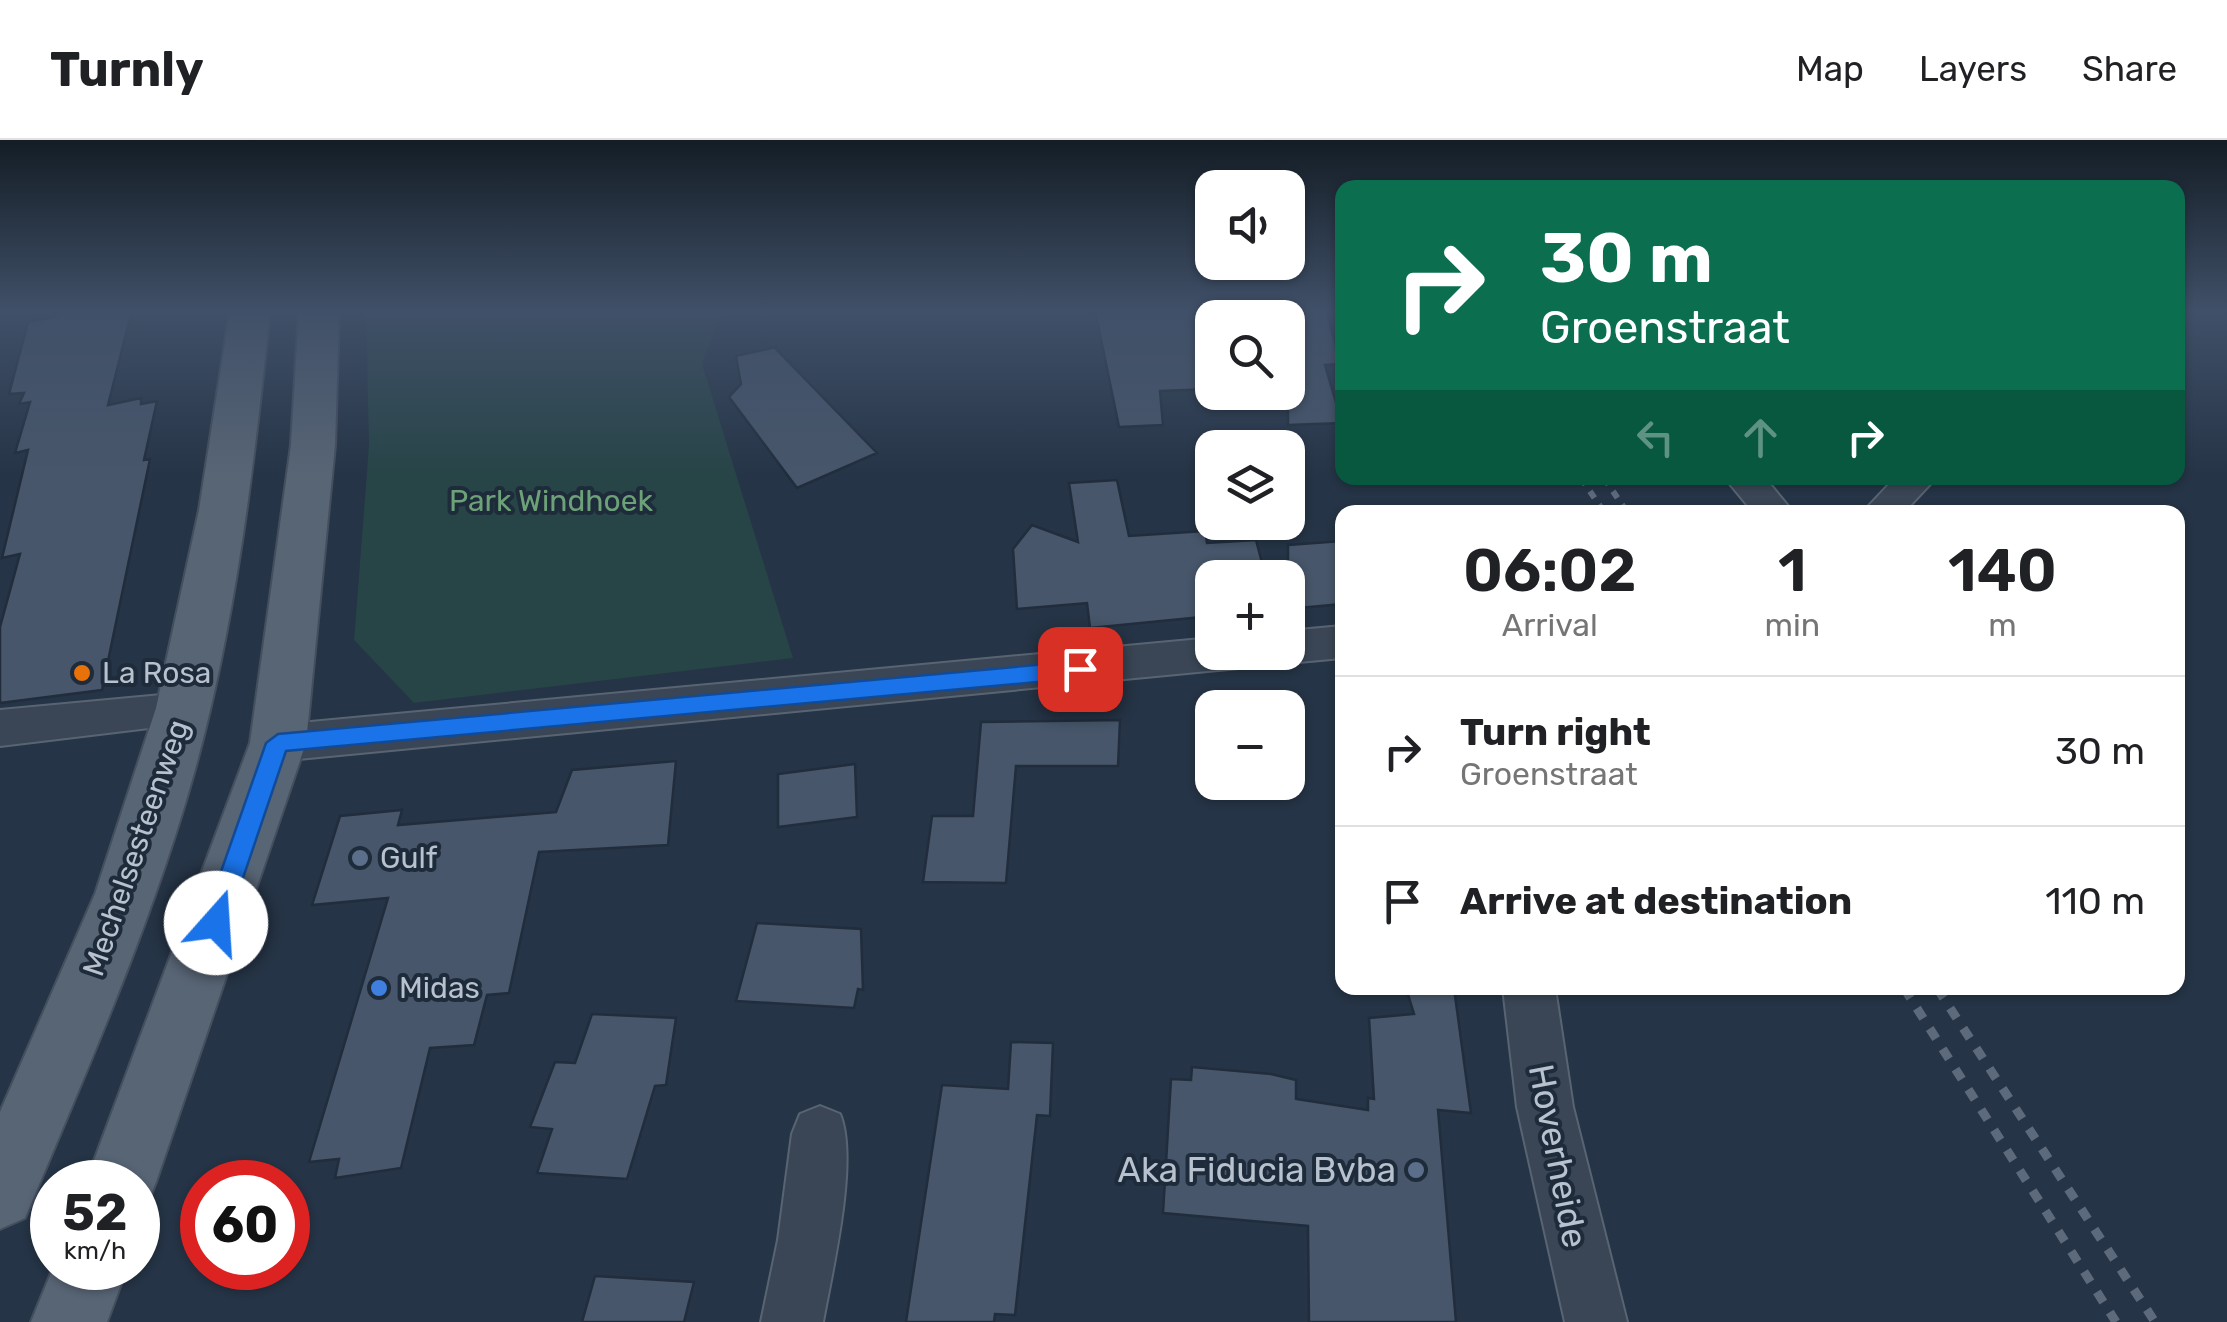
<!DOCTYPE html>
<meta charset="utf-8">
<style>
body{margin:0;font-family:Rubik,sans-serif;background:#f6f6f6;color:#202124;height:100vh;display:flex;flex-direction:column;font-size:38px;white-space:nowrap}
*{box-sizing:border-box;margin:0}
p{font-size:32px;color:#757577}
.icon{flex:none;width:55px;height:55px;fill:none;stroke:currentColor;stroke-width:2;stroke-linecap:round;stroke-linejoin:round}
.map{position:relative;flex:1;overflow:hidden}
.details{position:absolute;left:1335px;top:365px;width:850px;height:490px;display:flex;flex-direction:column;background:#fff;border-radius:20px;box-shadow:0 2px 8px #0004}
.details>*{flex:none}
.guide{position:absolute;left:1335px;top:40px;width:850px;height:305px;border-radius:20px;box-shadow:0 2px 8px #0004;background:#0b6e4f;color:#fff;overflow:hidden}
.controls{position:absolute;left:1195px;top:30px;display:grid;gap:20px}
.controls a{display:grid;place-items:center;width:110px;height:110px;border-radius:20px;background:#fff;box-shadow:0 2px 8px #0004;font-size:50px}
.speed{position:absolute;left:30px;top:1020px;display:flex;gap:20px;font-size:50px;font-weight:700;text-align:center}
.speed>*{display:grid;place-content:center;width:130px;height:130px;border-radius:50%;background:#fff;box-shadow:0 2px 8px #0004;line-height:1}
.speed small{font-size:25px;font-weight:400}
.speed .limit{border:15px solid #d22;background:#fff;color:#111}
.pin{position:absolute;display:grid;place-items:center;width:85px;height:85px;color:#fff;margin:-42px;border-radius:20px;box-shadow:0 5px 15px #0006}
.me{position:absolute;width:110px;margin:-55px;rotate:19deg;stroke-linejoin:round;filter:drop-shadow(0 0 8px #0008)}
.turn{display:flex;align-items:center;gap:35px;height:210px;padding:0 40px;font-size:45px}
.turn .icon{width:130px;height:130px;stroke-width:2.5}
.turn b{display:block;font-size:70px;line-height:85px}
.lanes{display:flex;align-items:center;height:95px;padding:0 40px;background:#0003;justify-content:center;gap:50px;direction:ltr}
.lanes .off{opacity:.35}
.eta{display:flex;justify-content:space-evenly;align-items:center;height:170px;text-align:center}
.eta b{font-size:60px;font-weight:600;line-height:70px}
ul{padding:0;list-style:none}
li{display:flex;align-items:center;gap:30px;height:150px;padding:0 40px;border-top:2px solid #e0e0e0}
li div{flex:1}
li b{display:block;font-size:38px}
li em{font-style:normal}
header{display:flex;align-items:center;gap:60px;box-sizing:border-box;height:140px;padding:0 50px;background:#fff;border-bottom:2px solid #e0e0e0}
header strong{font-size:48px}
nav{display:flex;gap:55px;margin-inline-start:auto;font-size:35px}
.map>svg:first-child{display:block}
.green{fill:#274447}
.building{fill:#47566a;stroke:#212d3d;stroke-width:2.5}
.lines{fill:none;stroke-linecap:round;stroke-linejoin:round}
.street-casing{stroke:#596472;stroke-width:4}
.primary-casing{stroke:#444f5e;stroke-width:4}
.street{fill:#3a4655;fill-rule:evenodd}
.primary{fill:#586575;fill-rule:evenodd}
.rail-far1{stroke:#5c6a7c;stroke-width:6;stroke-dasharray:8 8;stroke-linecap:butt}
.rail{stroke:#5c6a7c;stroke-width:9;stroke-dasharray:12 12;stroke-linecap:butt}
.route{fill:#1a73e8;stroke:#114b97;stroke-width:2.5}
.food-dot{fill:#e8710a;stroke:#1e2b3b;stroke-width:4}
.service-dot{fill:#5c6f8a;stroke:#1e2b3b;stroke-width:4}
.shop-dot{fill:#3f7fe0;stroke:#1e2b3b;stroke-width:4}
.labels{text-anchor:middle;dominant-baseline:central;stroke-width:8;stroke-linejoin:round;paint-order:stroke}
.park-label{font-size:30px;fill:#6da177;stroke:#1e2b3b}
.poi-label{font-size:30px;fill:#b8c1ce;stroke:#1e2b3b;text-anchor:start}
.street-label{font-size:30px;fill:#b8c1ce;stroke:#1e2b3b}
.near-street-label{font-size:35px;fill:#b8c1ce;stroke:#1e2b3b}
.near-poi-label{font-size:35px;fill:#b8c1ce;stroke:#1e2b3b;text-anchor:end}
</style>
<header>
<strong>Turnly</strong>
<nav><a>Map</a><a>Layers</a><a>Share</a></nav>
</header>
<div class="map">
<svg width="2227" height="1182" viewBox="0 0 2227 1182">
<rect width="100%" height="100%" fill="#253446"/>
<path class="green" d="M366,170H724L702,224L793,518L414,563L354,500L369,305Z"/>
<path class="building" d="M57,170H132L108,265L141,258V264L157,261L144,320L150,319L102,550L0,563V487L20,414L2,418L28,310L15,313L30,262L19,264L24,253L9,254L28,182L55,177Z
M1095,170H1212V249L1160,251L1163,285L1119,287Z
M1288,170H1326L1341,224L1325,225L1342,283L1288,285Z
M776,207V209L877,313L797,348L729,257L741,244L736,216Z
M1117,340L1129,396L1205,391L1207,403L1256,400L1266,438H1212V476L1090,488L1087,463L1017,469L1013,409L1032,385L1078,402L1069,343Z
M1342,401V464L1288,469V405Z
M1120,580L1118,626H1016L1006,743L923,742L932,676H973L981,582Z
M676,621L668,705L539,712L509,853L487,855L474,905L430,908L401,1028L335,1038L339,1019L309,1022L388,758L312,765L340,676L402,670L398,685L556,672L572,630Z
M855,624L857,677L778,687V634Z
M757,783L861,789L863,850L858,849L854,868L736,861Z
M1406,848H1454L1471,973L1438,970L1456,1182H1309L1308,1086L1163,1073L1171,939L1191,940L1192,927L1271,934L1296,940V959L1368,970V958L1374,959L1369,878L1414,874Z
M592,874L676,878L666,945L655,946L627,1039L537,1033L552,989L530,987L555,922L575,923Z
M1011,902L1053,903L1050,976L1037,975L1015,1175L995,1174L994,1182H906L942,945L1008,949Z
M595,1136L694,1142L684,1182H582Z"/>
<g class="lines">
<defs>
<path id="street" d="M1725,338H1765L1793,372H1753Z
M1895,338H1936L1904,372H1863Z
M1342,486V518L1288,523L1270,512H1288V491Z
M1212,498V512H1260L1254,523L1239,528L278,621L262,616L255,603L262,590L278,585Z
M183,553L199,558L205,570L199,582L0,606V570Z
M1503,848H1555L1573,967L1627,1182H1565L1517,967Z
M820,966L840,974C859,1020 832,1131 823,1182H761L778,1100L792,994L800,974Z"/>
<path id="primary" d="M230,170H270C254,325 236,482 194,633C151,786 86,932 25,1078L0,1089V972L95,754L156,568L199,370Z
M299,170H339L335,305L306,603L156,1042L146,1067L138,1071V1042H86L250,603L291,305Z
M53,1128H127L107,1182H31Z"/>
</defs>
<use href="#street" class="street-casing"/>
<use href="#primary" class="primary-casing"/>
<use href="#street" class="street"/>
<use href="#primary" class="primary"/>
<path class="rail-far1" d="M1581,338L1604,372
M1604,338L1627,372"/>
<path class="rail" d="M1904,848L2116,1182
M1937,848L2155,1182"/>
</g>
<linearGradient id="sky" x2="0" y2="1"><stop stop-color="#141d26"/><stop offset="0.51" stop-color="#405068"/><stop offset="1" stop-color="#405068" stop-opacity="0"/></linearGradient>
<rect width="2227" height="336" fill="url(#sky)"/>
<path class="route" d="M1080,521L1091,529L1080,538L286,611L225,791L216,794L207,791L203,783L266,603L278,594Z"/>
<circle class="food-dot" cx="82" cy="533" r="10"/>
<g class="service-dot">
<circle cx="360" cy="718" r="10"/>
<circle cx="1416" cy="1030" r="10"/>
</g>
<circle class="shop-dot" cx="379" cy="848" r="10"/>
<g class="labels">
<g class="park-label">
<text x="551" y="361">Park Windhoek</text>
</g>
<g class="poi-label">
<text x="102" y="533">La Rosa</text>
<text x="380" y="718">Gulf</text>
<text x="399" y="848">Midas</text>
</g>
<g class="street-label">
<text transform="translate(136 708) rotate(-71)">Mechelsesteenweg</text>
</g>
<g class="near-street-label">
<text transform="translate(1558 1016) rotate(79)">Hoverheide</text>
</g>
<g class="near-poi-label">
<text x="1396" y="1030">Aka Fiducia Bvba</text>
</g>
</g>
</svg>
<div class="controls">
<a><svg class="icon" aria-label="sound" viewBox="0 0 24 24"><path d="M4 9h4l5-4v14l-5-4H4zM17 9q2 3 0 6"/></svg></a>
<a><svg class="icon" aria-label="search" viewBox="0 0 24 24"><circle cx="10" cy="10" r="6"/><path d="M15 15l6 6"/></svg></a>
<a><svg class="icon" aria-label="layers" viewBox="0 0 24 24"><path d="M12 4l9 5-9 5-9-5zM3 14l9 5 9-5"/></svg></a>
<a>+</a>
<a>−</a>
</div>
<div class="speed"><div>52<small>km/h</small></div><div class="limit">60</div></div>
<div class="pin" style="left:1080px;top:529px;background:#d93025"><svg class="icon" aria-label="arrive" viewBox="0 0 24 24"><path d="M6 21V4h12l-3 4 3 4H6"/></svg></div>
<svg class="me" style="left:216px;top:783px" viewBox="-20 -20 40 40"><circle r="19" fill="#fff"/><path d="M0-13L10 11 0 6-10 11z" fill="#1a73e8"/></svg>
<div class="guide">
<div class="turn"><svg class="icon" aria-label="right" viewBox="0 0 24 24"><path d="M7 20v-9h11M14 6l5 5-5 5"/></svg><div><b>30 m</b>Groenstraat</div></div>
<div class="lanes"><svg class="icon off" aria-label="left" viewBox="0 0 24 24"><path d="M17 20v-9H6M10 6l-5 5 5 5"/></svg><svg class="icon off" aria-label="ahead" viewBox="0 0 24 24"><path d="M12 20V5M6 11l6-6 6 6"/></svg><svg class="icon" aria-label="right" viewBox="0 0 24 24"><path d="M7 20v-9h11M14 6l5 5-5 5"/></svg></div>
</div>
<section class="details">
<div class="eta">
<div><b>06:02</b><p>Arrival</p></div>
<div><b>1</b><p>min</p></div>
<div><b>140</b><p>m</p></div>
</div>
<ul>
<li><svg class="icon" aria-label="right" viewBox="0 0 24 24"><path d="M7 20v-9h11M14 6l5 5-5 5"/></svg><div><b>Turn right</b><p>Groenstraat</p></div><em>30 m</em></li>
<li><svg class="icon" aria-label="arrive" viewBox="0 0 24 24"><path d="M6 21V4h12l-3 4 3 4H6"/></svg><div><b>Arrive at destination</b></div><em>110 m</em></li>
</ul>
</section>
</div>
